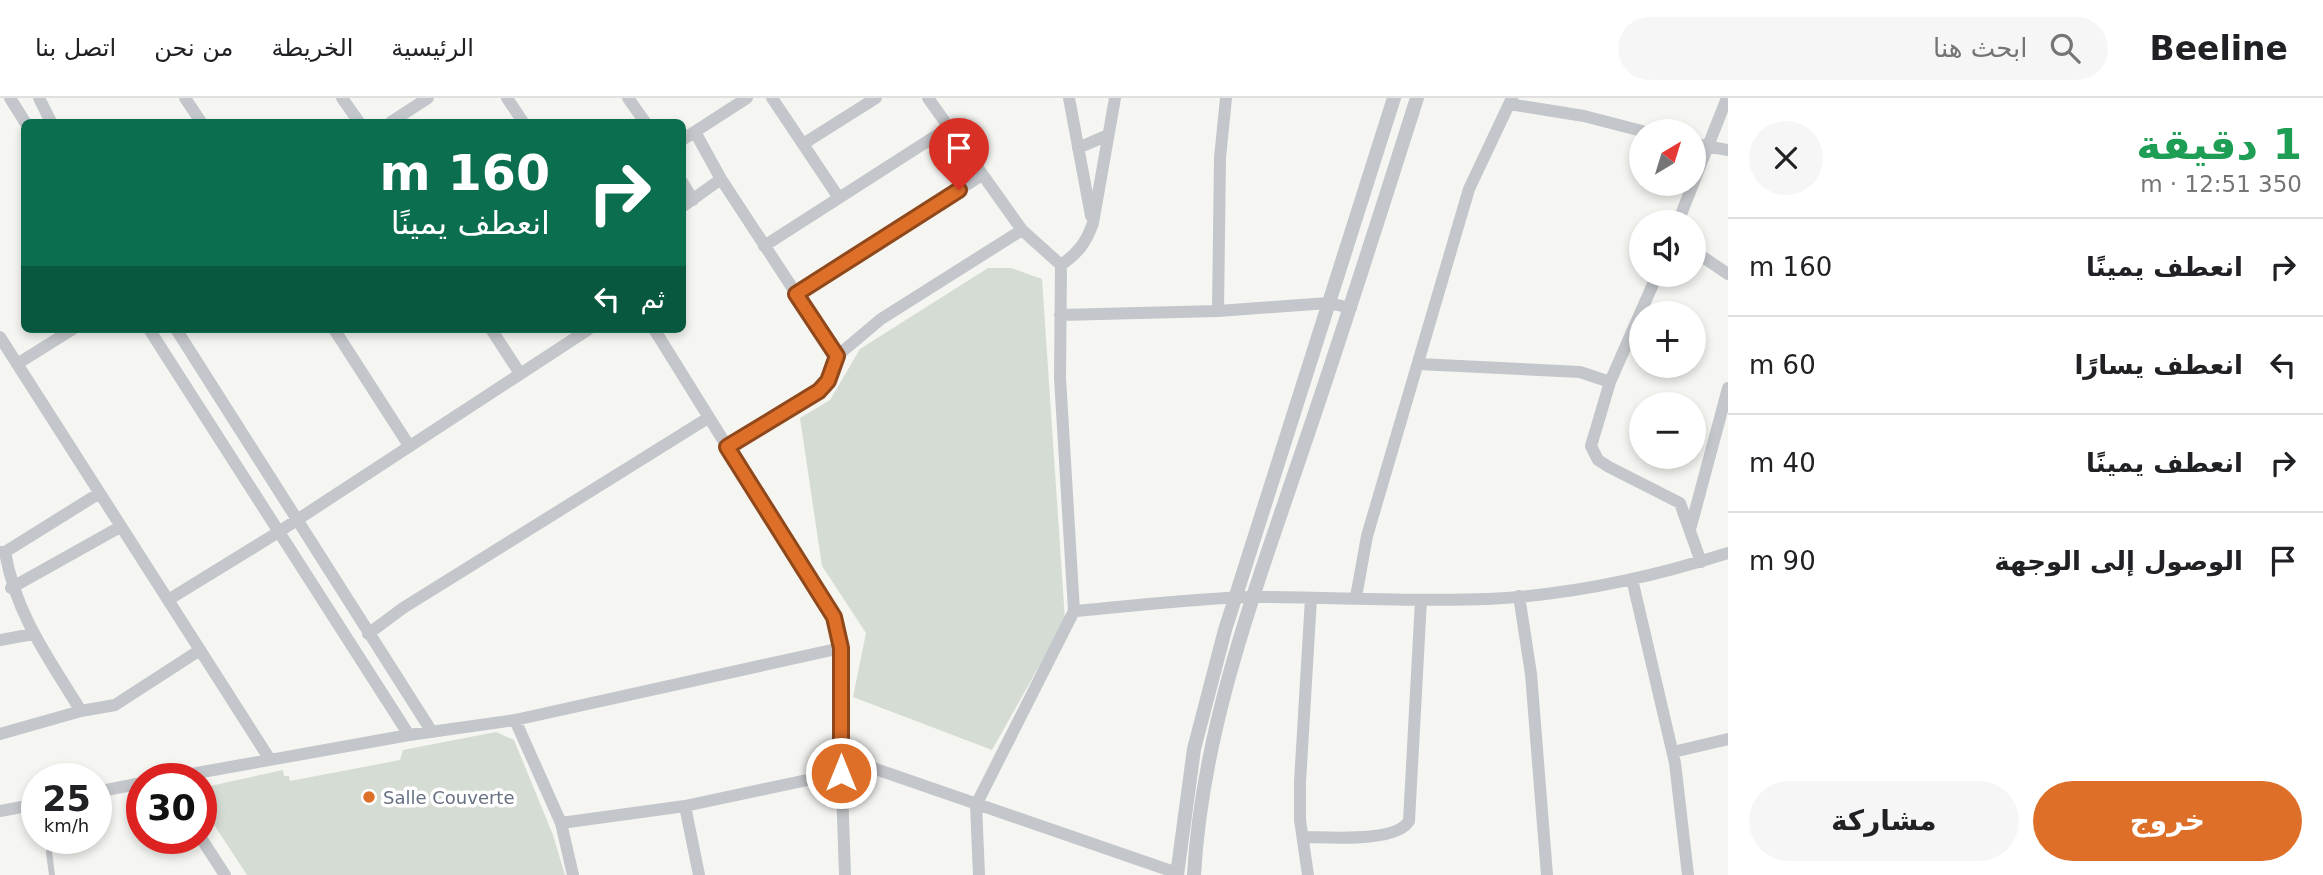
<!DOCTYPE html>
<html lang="ar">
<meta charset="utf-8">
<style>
body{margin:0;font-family:"DejaVu Sans",Vazirmatn,sans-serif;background:#f6f6f6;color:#202124;direction:rtl;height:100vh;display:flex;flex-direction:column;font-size:26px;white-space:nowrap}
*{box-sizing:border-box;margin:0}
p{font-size:23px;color:#757577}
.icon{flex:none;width:38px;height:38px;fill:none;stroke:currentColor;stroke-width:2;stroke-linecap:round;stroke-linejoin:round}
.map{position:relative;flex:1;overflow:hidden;direction:ltr}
.drawer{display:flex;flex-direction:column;background:#fff;width:595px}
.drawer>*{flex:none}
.guide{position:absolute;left:21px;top:21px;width:665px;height:214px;border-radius:10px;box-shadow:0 4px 10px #0003;direction:rtl;background:#0b6e4f;color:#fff;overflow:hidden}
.needle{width:46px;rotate:38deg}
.controls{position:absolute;left:1629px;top:21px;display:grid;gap:14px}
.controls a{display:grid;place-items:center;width:77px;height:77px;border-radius:50%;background:#fff;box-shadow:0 4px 10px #0003;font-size:35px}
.speed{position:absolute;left:21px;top:665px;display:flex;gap:14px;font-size:35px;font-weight:700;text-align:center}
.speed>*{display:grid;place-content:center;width:91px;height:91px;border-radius:50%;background:#fff;box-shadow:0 4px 10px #0003;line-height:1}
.speed small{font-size:18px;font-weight:400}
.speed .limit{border:10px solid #d22;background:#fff;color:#111}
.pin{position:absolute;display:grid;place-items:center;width:60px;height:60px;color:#fff;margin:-72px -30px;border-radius:50% 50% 50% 0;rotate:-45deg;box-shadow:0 0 7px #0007}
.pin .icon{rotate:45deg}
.me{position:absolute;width:77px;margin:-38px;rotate:0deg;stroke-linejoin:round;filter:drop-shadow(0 0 5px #0008)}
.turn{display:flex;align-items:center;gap:24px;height:147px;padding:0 21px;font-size:32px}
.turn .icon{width:91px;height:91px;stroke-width:2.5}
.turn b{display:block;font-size:49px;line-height:60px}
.then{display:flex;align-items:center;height:66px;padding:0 21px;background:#0003;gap:14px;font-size:26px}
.round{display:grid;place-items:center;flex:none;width:74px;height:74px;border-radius:37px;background:#f6f6f6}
.overview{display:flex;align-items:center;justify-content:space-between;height:119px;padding:0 21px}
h1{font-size:42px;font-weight:800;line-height:52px;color:#1e9e55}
.button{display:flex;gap:14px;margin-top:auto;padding:14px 21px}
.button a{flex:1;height:80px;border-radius:42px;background:#de6f29;color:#fff;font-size:28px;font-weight:800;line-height:80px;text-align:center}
.button a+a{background:#f6f6f6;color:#202124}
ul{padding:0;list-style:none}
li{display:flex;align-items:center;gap:21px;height:98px;padding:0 21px;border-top:2px solid #e0e0e0}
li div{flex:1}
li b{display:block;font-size:26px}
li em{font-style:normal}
header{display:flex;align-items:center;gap:42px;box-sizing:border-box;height:98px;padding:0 35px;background:#fff;border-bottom:2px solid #e0e0e0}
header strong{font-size:33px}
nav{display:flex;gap:38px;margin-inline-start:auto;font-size:24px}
.search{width:490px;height:63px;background:#f6f6f6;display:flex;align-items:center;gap:18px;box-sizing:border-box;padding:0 24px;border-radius:38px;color:#757577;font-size:26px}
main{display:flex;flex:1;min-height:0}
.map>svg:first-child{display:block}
.green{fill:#d5dcd3}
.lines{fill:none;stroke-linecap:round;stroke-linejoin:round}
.service{stroke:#c3c6ca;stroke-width:6}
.minor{stroke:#c3c6ca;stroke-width:12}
.tertiary{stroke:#c3c6ca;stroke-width:14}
.route-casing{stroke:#90481b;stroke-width:18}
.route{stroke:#de6f29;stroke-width:12}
.poi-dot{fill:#de6f29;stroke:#fff;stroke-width:2.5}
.labels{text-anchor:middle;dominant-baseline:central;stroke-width:7;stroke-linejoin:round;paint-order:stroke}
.poi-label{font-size:18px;fill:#657182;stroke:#fff;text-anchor:start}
</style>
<header>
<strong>Beeline</strong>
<div class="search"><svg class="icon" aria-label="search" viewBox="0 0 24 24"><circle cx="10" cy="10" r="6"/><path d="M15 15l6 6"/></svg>ابحث هنا</div>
<nav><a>الرئيسية</a><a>الخريطة</a><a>من نحن</a><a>اتصل بنا</a></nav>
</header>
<main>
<section class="drawer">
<div class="overview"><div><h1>1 دقيقة</h1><p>350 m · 12:51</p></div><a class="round"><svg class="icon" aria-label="close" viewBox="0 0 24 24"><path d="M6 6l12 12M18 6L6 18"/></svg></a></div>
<ul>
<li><svg class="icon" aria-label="right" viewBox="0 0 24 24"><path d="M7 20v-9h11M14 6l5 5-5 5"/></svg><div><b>انعطف يمينًا</b></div><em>160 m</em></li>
<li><svg class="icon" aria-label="left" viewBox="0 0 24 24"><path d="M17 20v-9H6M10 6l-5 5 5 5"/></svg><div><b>انعطف يسارًا</b></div><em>60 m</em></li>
<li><svg class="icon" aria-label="right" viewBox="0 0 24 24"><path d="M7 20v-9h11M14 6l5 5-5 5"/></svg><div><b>انعطف يمينًا</b></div><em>40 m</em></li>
<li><svg class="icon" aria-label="arrive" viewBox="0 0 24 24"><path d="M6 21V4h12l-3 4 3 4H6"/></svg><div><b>الوصول إلى الوجهة</b></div><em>90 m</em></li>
</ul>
<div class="button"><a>خروج</a><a>مشاركة</a></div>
</section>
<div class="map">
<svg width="1728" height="777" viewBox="0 0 1728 777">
<rect width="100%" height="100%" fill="#f5f5f2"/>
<path class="green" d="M988,170H1011L1042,181L1065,522L992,652L853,599L866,535L822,468L800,320L830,302L860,251Z
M496,634L514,642L553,737L565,777H247L201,707V690L283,672L284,678H289L290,683L400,662L403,652Z"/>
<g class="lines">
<path class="service" d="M49,754L52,777"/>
<path class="minor" d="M10,0L25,24
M39,0L51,24
M185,0L201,24
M342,0L359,24
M507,0L523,24
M628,0L645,24
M772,0L839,100
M928,0L1022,132L1061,167
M1069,0L1091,118
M1509,6L1584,18L1642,33
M391,24L428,0
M695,34L721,81L837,258
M682,42L747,0
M803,46L876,0
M1694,46L1728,52
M1078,50L1108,37
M682,84L693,102
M682,109L721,81
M1678,124L1727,0
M764,148L948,30
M1694,153L1728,176
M1657,177L1610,284L1591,348L1598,362L1609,369L1680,405L1701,464
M796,196L982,77
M1218,213L1220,60L1226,0
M1060,217L1218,213L1328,205L1351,210
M149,231L409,637
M176,231L432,634
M334,231L408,346
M491,231L519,274
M654,231L833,519L841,550L839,602L845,777
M0,239L269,660
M17,266L73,231
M1419,266L1580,274L1610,284
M727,349L819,293L828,283L837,258L881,221L1022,132
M1691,428L1728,290
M0,454H5C16,517 48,559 81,613
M5,454L98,396
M1632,481L1675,665L1688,777
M11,490L120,429
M1519,498L1531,576L1547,777
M1356,499L1367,438L1469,91L1512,0
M168,502L277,435L589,231
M1074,513C1133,508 1194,500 1254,499C1332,499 1410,504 1488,501C1570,497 1650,480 1728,455
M368,536L403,510L708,320
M0,542L33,536
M515,622L561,725L573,777
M0,636L81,613L115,607L200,552
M1673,654L1728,641
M841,659L1177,775
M163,681L409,637L515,622L841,550
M96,694L142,685
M685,708L699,777
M0,713L37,706
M561,725L685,708L840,675
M1303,739C1327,739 1396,745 1409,723L1421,502
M201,740L225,777
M979,777L976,707L1074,513L1060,280L1061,167C1078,155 1086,145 1093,125L1115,0
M1308,777L1300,722V684L1311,500"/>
<path class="tertiary" d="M1177,777L1194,651L1225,532L1394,0
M1194,777C1202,635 1252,501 1297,368C1339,246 1378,123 1417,0"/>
</g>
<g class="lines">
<defs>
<path id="route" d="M841,675V550L834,519L727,349L819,293L828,283L837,258L796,196L959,92"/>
</defs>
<use href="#route" class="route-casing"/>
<use href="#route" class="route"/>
</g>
<circle class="poi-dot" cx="369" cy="699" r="7"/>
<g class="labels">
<g class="poi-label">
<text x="383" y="699">Salle Couverte</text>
</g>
</g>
</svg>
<div class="controls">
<a><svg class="needle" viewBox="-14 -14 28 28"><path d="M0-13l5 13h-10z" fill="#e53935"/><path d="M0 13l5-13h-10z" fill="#757577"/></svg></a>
<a><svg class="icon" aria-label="sound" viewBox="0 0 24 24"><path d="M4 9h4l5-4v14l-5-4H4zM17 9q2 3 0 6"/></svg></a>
<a>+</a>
<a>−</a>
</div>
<div class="speed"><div>25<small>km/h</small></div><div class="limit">30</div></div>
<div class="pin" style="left:959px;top:92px;background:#d93025"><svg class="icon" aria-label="arrive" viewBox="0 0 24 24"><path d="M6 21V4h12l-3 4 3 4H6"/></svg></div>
<svg class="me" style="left:841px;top:675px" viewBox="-20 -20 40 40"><circle r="17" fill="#de6f29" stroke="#fff" stroke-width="3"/><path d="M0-11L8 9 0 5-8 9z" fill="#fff"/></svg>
<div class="guide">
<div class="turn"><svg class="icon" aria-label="right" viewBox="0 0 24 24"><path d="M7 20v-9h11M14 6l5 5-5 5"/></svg><div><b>160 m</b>انعطف يمينًا</div></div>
<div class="then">ثم<svg class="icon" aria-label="left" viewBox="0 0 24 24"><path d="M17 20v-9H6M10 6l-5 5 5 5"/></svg></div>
</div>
</div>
</main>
